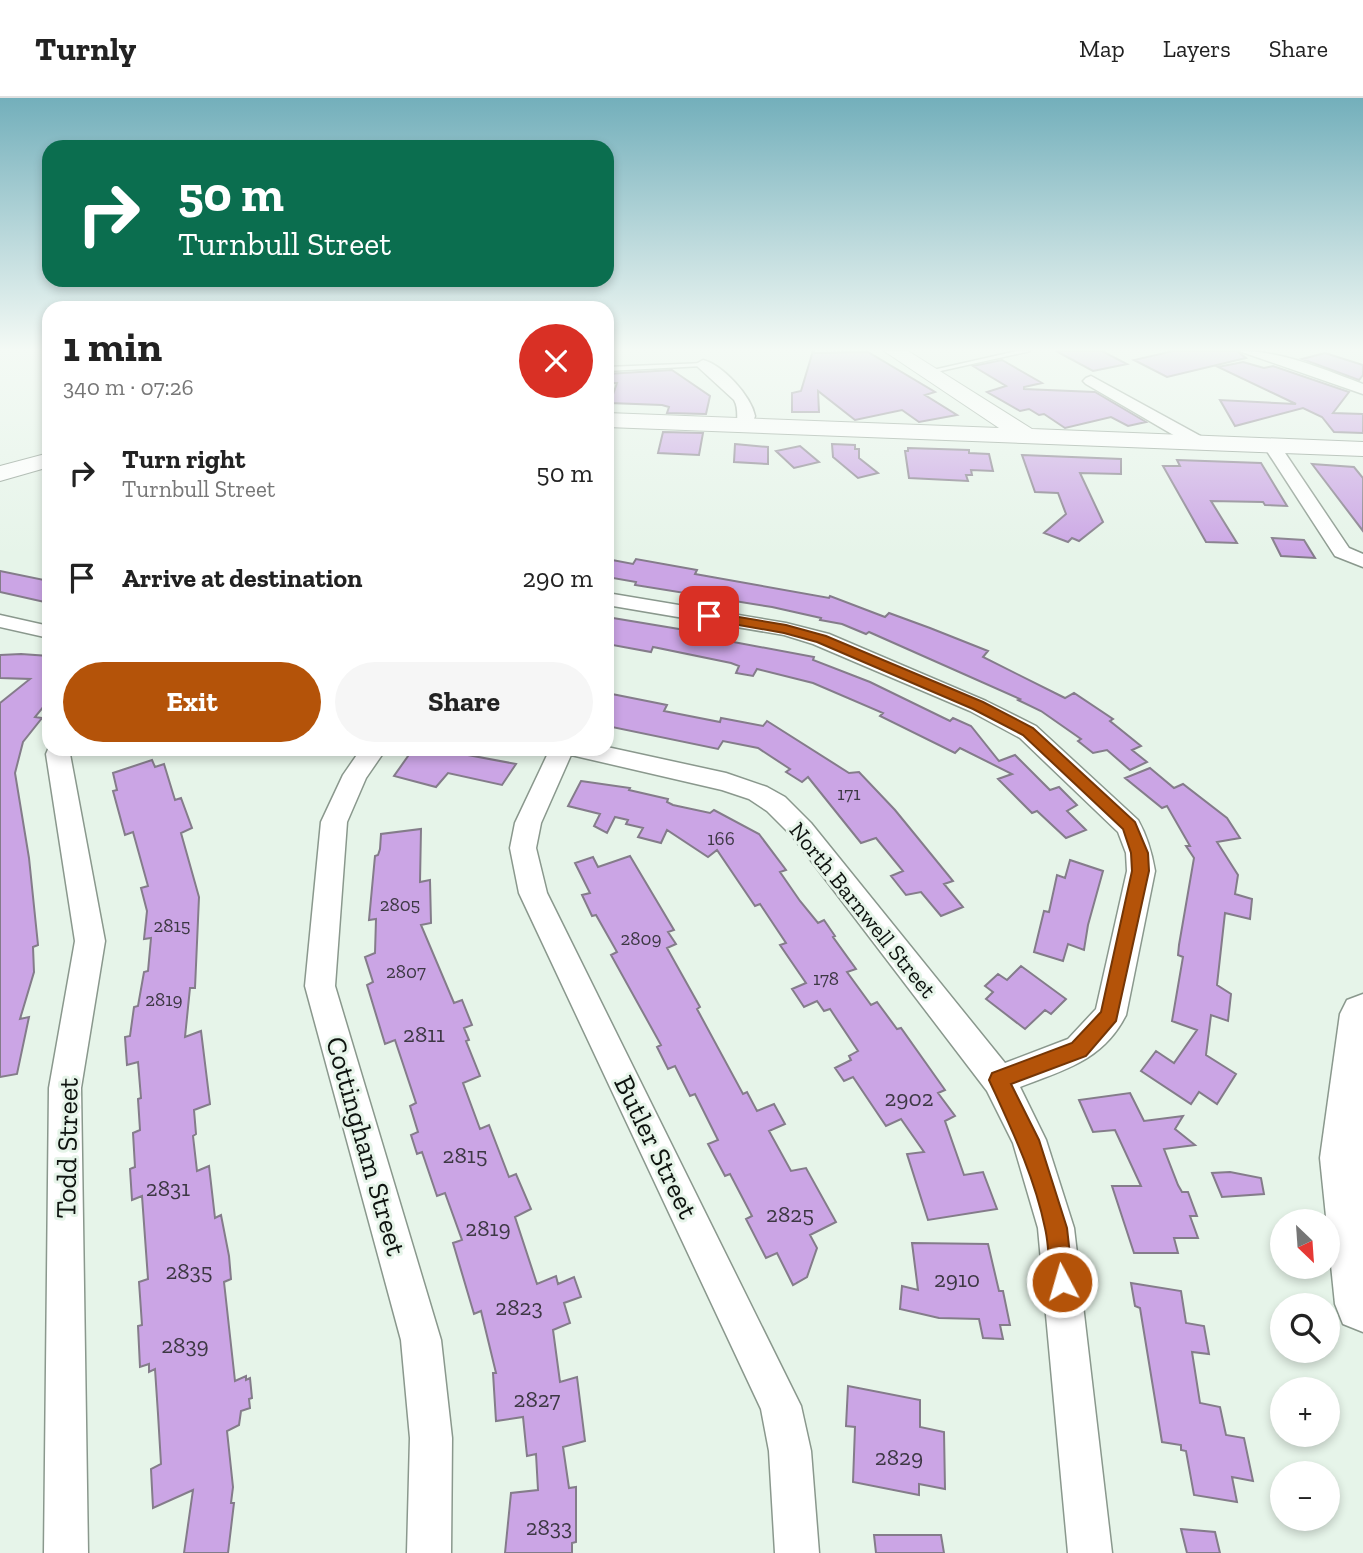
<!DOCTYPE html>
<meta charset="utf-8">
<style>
body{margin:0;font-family:"Zilla Slab",serif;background:#f6f6f6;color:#222;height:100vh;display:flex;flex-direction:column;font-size:26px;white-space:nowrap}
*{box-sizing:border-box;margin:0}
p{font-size:23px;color:#767676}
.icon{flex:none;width:38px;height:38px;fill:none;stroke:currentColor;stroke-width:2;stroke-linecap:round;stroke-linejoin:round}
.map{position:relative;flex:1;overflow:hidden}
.details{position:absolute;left:42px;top:203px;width:572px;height:455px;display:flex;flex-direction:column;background:#fff;border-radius:21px;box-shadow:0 4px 10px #0003}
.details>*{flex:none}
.banner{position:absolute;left:42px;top:42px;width:572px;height:147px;border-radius:21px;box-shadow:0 4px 10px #0003;background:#0b6e4f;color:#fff;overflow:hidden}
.needle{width:46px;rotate:155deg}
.tools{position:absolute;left:1270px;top:1111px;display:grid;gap:14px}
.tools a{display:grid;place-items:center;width:70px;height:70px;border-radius:50%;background:#fff;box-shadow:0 4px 10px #0003;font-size:35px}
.pin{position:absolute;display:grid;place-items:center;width:60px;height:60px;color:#fff;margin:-30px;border-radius:14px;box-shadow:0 4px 10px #0006}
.me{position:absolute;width:77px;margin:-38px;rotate:354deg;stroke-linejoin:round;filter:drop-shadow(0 0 5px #0008)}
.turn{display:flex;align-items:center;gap:24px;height:147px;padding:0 21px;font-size:32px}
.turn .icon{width:91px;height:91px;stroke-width:2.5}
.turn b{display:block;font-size:49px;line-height:60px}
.round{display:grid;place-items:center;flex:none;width:74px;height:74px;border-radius:37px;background:#f6f6f6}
.headline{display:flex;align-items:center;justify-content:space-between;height:119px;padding:0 21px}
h1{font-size:42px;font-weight:700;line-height:52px}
.primary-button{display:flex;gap:14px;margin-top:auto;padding:14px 21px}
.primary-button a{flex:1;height:80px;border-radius:42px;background:#b45309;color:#fff;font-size:28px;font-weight:700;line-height:80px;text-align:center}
.primary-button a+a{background:#f6f6f6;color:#222}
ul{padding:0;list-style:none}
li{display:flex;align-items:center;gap:21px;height:105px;padding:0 21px}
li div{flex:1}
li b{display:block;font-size:26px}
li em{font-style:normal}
header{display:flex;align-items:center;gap:42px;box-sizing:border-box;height:98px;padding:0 35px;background:#fff;border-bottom:2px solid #e0e0e0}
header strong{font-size:33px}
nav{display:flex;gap:38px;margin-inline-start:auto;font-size:24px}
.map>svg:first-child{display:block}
.building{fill:#cba5e5;stroke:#847c8a;stroke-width:2}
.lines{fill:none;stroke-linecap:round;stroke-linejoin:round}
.lane-casing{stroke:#8a988d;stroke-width:3}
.street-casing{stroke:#8a988d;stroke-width:3}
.secondary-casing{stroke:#8a988d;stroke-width:2}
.primary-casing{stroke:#8a988d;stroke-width:3}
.lane{fill:#fff;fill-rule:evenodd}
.street{fill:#fff;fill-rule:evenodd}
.secondary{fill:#fff;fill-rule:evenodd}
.primary{fill:#fff;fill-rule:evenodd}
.route{fill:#b45309;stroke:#753606;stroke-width:2}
.labels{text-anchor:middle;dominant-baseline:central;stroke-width:6;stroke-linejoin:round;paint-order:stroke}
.number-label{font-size:19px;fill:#3d3844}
.street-label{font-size:23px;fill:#0e130f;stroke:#e6f4e9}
.near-number-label{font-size:23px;fill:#3d3844}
.near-street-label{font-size:28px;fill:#0e130f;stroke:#e6f4e9}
</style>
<header>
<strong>Turnly</strong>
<nav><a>Map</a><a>Layers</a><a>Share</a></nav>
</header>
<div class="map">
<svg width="1363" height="1455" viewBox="0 0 1363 1455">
<rect width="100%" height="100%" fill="#e6f4e9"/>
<path class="building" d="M813,253L815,255L868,254L935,294L925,297L957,317L919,324L902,312L855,322L818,293L819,314H792V295L801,293Z
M1056,253H1102L1127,266L1093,273Z
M1173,253H1237L1246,260L1167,279L1134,262Z
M1325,255L1363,267V277L1359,282L1302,261Z
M1002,262L1042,285L1024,289V291L1095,294L1146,324L1128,328L1111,319L1065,330L1044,316L1039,317L1029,311L1020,313L987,294L1006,288L973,268Z
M1243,264L1264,270L1273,268L1349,294L1333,315L1363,316V335L1334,334L1322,319L1303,310L1235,328L1220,302L1296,306L1218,269Z
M672,272L710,298L706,316L667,315L669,309L662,307L610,305L617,285H607V276Z
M663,334L703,335L699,357L658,355Z
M735,346L768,349V366L734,364Z
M832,346L855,347V351H859V360L878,375L858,380L833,359Z
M800,348L819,364L794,370L776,353Z
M908,350L969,352V355L989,356L993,373L971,372L972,377H966L968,383L909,380L905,353H908Z
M1022,357L1121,361V376L1080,375L1103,424L1079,443L1072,440L1068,444L1044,435L1066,416L1058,395L1035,394Z
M1177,362L1261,365L1287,408L1265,407L1263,404L1211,403L1237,445L1206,444L1163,368H1180Z
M1312,366L1354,369L1363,380V433Z
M1272,440L1304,442L1315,460L1281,458Z
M607,461L633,466L636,461L697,472L695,476L829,500L830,498L885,519L889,515L930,530L988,553L983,559L1065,600L1074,595L1113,621L1110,623L1141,648L1132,652L1147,664L1130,672L1107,652L1093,655L1078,643L1081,641L1041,613L1018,602L1020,601L869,534L866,536L842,526L820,522L821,520L772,509L635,487L636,484L607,479Z
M0,473L49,483V505L0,494Z
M607,519L709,536L707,539L814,559L813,562L870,584L950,623L953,620L971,628L999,663L1015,657L1050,692L1059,689L1077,707L1067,713L1086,732L1066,740L1037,713L1032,715L998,681L1012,676L960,650L955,655L880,618L883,615L813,585L757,571L753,578L736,575L739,568L731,565L653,549L651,554L607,546Z
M21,556L49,558V602L35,619L42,620L23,644L15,675L29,760L38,847L33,849L34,874L20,921L29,919L17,976L0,979V605L30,581L0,580V557Z
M607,595L667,607L664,613L720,624L721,620L763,628L767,623L849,675L859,674L895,712L953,783L944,786L963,809L941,818L921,794L906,797L891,778L903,773L876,740L861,745L808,679L802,684L786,674L790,671L758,650L723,643L718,651L607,628Z
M413,651H436L516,666L502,687L448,675L436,689L394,678Z
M152,662L155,669L164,666L175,702L181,700L192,730L181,735L199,799L195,890H190L185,939L201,933L210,1006L194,1012L196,1036L193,1038L197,1073L209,1068L215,1120L221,1117L229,1158L231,1181L224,1184L235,1283L246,1278V1282L250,1280L252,1300L249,1301L250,1310L241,1313L239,1327L227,1333L233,1389L231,1405H234L228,1455H184L193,1392L153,1410L151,1371L161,1366L158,1316L155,1271L149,1274V1266L140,1269L138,1228L142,1227L139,1184L148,1181L142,1098L132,1102L130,1071L135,1069L133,1035L140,1032L138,1001L141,1000L138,964L127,967L125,939L130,938L134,909L138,908L144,874L148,873L151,840L144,841L147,813L141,790L148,788L133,734L125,737L113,693L117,692L113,675Z
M1150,670L1174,690L1183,686L1227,720L1240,740L1217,744L1238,777L1235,796L1252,801L1250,821L1225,815L1217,887L1231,896L1228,923L1211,917L1206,957L1236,976L1217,1006L1199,994L1191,1006L1141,973L1156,953L1174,965L1197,932L1172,923L1183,859L1178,857L1179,847L1194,760L1186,748H1190L1167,708L1162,710L1125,680Z
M581,683L630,690L629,692L668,701L667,704L673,707L710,715L714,712L759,736L786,772L780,774L800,803L818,825L824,822L835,838L833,839L856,871L847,874L871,907L877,904L897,931L901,930L945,992L938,995L955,1018L945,1023L964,1077L983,1074L997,1111L928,1122L907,1056L924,1054L901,1021L886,1028L853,979L844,983L835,970L851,962L849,958L858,953L830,911L824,913L817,903L804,909L792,891L806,885L780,847L786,845L760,806L755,808L717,752L708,759L667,732L661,745L638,739L643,730L626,726L628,722L615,719L607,735L594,728L600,716L568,708Z
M421,731L420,784L430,782L431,825L421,827L454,905L462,902L472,927L464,930L469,942L466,943L480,978L463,985L480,1031L489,1027L509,1079L516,1076L531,1111L515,1119L537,1186L556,1178L558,1186L574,1179L581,1199L564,1205L570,1225L553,1232L560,1284L577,1279L585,1343L563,1349L569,1390L576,1389V1444L572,1445V1455H505L511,1395L538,1392L536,1356L527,1358L523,1319L496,1323L493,1275H496L481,1213L474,1216L453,1145L462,1142L445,1095L437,1098L422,1054L417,1056L411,1037L418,1034L410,1008L416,1005L395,942L385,946L367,887L373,884L365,859L375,855L376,821L369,822L375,758L378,757L380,751L381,736Z
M630,758L674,832L668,834L676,846L667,850L700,909L697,911L743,996L747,994L757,1013L774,1006L785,1026L769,1033L791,1073L806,1070L836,1124L810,1137L817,1150L807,1179L793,1187L777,1155L766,1160L746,1121L752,1118L730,1076L725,1078L708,1046L718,1042L695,996L690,998L675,968L668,971L657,949L661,947L611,857L617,854L596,817L592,818L582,797L590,795L575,765L593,759L598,769Z
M1070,762L1103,773L1088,827L1084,852L1068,846L1063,863L1034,854L1044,813L1049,814L1057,777L1065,780Z
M1021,868L1066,901L1051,916L1045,912L1025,931L986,901L993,894L985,888L998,876L1007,882Z
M1130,995L1144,1023L1183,1018L1175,1031L1195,1047L1164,1051L1178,1087L1182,1094H1188L1197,1118H1190L1198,1140H1174L1178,1155H1134L1112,1088H1141L1115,1032L1093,1034L1079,1002Z
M1230,1074L1261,1080L1264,1096L1222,1099L1212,1075Z
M912,1145L988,1146L999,1193H1003L1010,1227H1000L1003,1241L983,1240L979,1221L939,1220L900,1211L902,1188L918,1192Z
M1131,1185L1181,1193L1186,1225L1204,1228L1209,1256L1192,1254L1200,1305L1220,1309L1226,1337L1244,1340L1253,1383L1232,1379L1237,1404L1194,1397L1186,1353L1181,1352V1347L1162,1344L1140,1210L1135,1208Z
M848,1288L920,1302V1329L944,1334L945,1391L919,1386V1397L853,1384L855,1329L846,1328Z
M1181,1431L1215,1434L1220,1455H1187Z
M874,1437H941L944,1455H876Z"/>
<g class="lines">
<defs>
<path id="lane" d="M1017,253H1030L927,276L924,274Z
M705,265V267L703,268L607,273V269Z"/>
<path id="street" d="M1239,253C1283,253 1322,271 1363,286V296Z
M703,262C723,267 751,298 755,318L751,330H739C735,324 740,312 734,302L698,269L696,266Z
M1091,278L1206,341L1208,345L1200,350L1194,349L1086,286L1083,283L1086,280Z
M1271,342L1277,343L1349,450L1363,456V469L1335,458L1263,347Z
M607,495L786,525L829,536L986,603L1036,628L1138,722C1147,738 1152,755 1155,773L1126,917C1103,963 1063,972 1020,989L1046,1042L1074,1130L1112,1455H1068L1038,1130L1013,1045L987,993L793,739L767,713L749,701L722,692L571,657L541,725L536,750L547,795L801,1308L811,1353L819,1455H775L769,1353L761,1311L519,795L510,750L515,725L550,651L607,649L726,675L767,689L785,699L811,725L1005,965L1068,941L1096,911L1127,773L1126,755L1118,734L1020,640L970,613L813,546L784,537L607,507Z
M0,517L49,528V540L0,529Z
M49,649L72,651L70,656L105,843L81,990L88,1455H44L49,990L75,843L46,656Z
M361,651H386L366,680L347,724L335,888L441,1242L452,1340L451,1455H407L410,1340L401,1242L305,888L321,724L343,677Z"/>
<path id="secondary" d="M884,253H908L1032,331L1363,344V358L607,329V315L999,330Z
M49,355V369L0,383V368Z"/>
<path id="primary" d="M1363,896V1234L1343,1226L1335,1206L1320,1060L1340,916L1347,902Z"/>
</defs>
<use href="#lane" class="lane-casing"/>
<use href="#street" class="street-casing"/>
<use href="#secondary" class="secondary-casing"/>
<use href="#primary" class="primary-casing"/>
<use href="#lane" class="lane"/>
<use href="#street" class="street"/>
<use href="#secondary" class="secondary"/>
<use href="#primary" class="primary"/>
</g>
<linearGradient id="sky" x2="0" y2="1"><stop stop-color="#73afbb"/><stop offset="0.55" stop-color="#f4faf5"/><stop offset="1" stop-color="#f4faf5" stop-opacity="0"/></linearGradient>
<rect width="1363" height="457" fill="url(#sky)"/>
<path class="route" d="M709,514L786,527L826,538L983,604L1033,630L1135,724L1148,755L1149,773L1116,923L1086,958L1011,986L1039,1042L1067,1130L1073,1184L1070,1192L1062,1196L1054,1192L1050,1184C1049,1166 1049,1147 1045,1130C1034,1077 1011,1030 989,982L992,975L1072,945L1101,914L1132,773L1131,755L1123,731L1023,637L973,611L817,544L784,535L705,521L703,518Z"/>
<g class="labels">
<g class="number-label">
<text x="849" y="695">171</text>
<text x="721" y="740">166</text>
<text x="400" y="806">2805</text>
<text x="172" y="827">2815</text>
<text x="641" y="840">2809</text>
<text x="406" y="873">2807</text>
<text x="826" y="880">178</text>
<text x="164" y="901">2819</text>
</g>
<g class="street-label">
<text transform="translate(863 812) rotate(51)">North Barnwell Street</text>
</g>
<g class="near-number-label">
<text x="424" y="936">2811</text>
<text x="909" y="1000">2902</text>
<text x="465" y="1057">2815</text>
<text x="168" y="1090">2831</text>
<text x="790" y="1116">2825</text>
<text x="488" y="1130">2819</text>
<text x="189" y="1173">2835</text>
<text x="957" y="1181">2910</text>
<text x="519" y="1209">2823</text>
<text x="185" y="1247">2839</text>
<text x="537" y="1301">2827</text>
<text x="899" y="1359">2829</text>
<text x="549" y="1429">2833</text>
</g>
<g class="near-street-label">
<text transform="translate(366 1048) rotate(74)">Cottingham Street</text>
<text transform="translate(656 1049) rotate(64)">Butler Street</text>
<text transform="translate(67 1050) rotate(-89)">Todd Street</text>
</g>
</g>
</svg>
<div class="tools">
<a><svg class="needle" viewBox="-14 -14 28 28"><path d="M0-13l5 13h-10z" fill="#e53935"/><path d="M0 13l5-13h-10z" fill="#767676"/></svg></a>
<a><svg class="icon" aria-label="search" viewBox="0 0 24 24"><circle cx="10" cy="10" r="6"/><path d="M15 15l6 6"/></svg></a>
<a>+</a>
<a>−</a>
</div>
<div class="pin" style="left:709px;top:518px;background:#d93025"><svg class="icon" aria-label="arrive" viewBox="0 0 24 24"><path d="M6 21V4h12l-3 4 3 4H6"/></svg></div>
<svg class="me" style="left:1062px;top:1184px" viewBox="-20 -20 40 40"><circle r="17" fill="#b45309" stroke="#fff" stroke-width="3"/><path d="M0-11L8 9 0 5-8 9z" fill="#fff"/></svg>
<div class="banner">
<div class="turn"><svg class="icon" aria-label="right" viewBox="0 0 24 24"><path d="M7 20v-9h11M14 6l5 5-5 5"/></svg><div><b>50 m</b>Turnbull Street</div></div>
</div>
<section class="details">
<div class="headline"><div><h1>1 min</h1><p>340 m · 07:26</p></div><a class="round" style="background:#d93025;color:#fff"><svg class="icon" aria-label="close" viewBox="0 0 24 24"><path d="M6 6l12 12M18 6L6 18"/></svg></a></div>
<ul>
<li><svg class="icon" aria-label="right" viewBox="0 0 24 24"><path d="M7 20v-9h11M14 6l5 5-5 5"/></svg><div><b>Turn right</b><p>Turnbull Street</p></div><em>50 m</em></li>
<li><svg class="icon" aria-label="arrive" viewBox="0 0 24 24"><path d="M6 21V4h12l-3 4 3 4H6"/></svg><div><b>Arrive at destination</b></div><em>290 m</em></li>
</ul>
<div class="primary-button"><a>Exit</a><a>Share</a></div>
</section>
</div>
